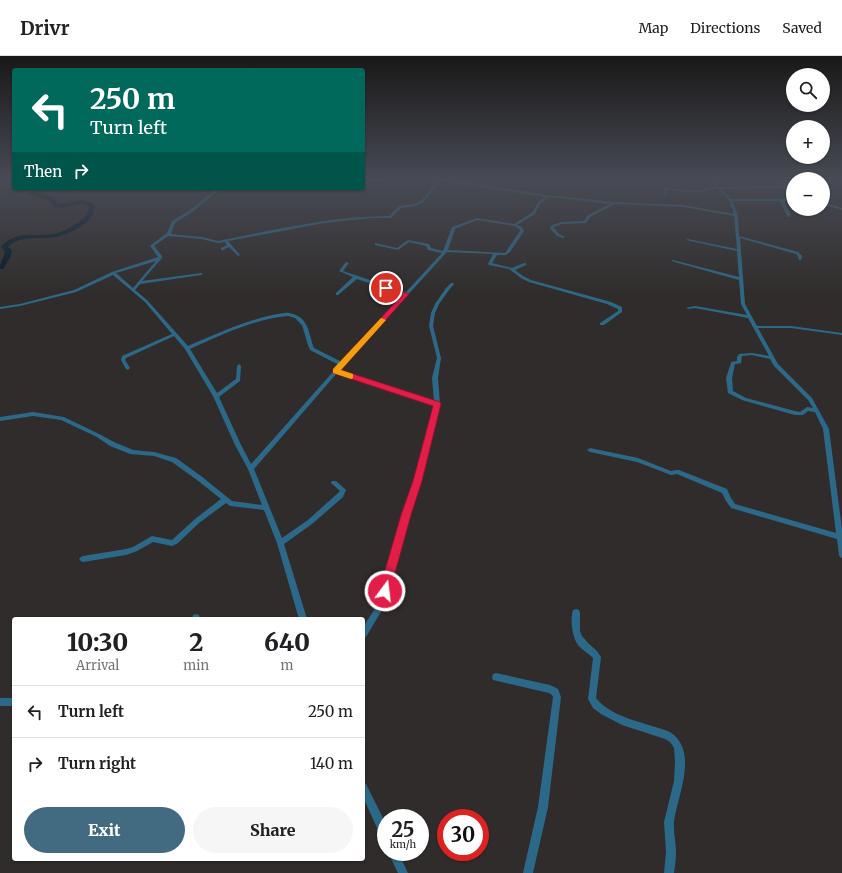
<!DOCTYPE html>
<meta charset="utf-8">
<style>
body{margin:0;font-family:Merriweather,serif;background:#f6f6f6;color:#202124;height:100vh;display:flex;flex-direction:column;font-size:15px;white-space:nowrap}
*{box-sizing:border-box;margin:0}
p{font-size:13px;color:#757577}
.icon{flex:none;width:22px;height:22px;fill:none;stroke:currentColor;stroke-width:2;stroke-linecap:round;stroke-linejoin:round}
.map{position:relative;flex:1;overflow:hidden}
.sheet{position:absolute;left:12px;top:561px;width:353px;height:244px;display:flex;flex-direction:column;background:#fff;border-radius:4px;box-shadow:0 1px 3px #0004}
.sheet>*{flex:none}
.hud{position:absolute;left:12px;top:12px;width:353px;height:122px;border-radius:4px;box-shadow:0 1px 3px #0004;background:#00695c;color:#fff;overflow:hidden}
.fabs{position:absolute;left:786px;top:12px;display:grid;gap:8px}
.fabs a{display:grid;place-items:center;width:44px;height:44px;border-radius:50%;background:#fff;box-shadow:0 1px 3px #0004;font-size:20px}
.speed{position:absolute;left:377px;top:753px;display:flex;gap:8px;font-size:20px;font-weight:700;text-align:center}
.speed>*{display:grid;place-content:center;width:52px;height:52px;border-radius:50%;background:#fff;box-shadow:0 1px 3px #0004;line-height:1}
.speed small{font-size:10px;font-weight:400}
.speed .limit{border:6px solid #d22;background:#fff;color:#111}
.pin{position:absolute;display:grid;place-items:center;width:34px;height:34px;color:#fff;margin:-17px;border:2px solid #fff;border-radius:50%;box-shadow:0 1px 4px #0007}
.me{position:absolute;width:44px;margin:-22px;rotate:15deg;stroke-linejoin:round;filter:drop-shadow(0 0 3px #0008)}
.turn{display:flex;align-items:center;gap:14px;height:84px;padding:0 12px;font-size:18px}
.turn .icon{width:52px;height:52px;stroke-width:2.5}
.turn b{display:block;font-size:28px;line-height:34px}
.then{display:flex;align-items:center;height:38px;padding:0 12px;background:#0003;gap:8px;font-size:15px}
.eta{display:flex;justify-content:space-evenly;align-items:center;height:68px;text-align:center}
.eta b{font-size:24px;font-weight:800;line-height:28px}
.action{display:flex;gap:8px;margin-top:auto;padding:8px 12px}
.action a{flex:1;height:46px;border-radius:24px;background:#426a81;color:#fff;font-size:16px;font-weight:800;line-height:46px;text-align:center}
.action a+a{background:#f6f6f6;color:#202124}
ul{padding:0;list-style:none}
li{display:flex;align-items:center;gap:12px;height:52px;padding:0 12px;border-top:1px solid #e0e0e0}
li div{flex:1}
li b{display:block;font-size:15px}
li em{font-style:normal}
header{display:flex;align-items:center;gap:24px;box-sizing:border-box;height:56px;padding:0 20px;background:#fff;border-bottom:1px solid #e0e0e0}
header strong{font-size:19px}
nav{display:flex;gap:22px;margin-inline-start:auto;font-size:14px}
.map>svg:first-child{display:block}
.lines{fill:none;stroke-linecap:round;stroke-linejoin:round}
.river{fill:#001928;fill-rule:evenodd}
.street{fill:#2c6989;fill-rule:evenodd}
.route{fill:#e11d48;stroke:#92132f}
.slow{fill:#f59e0b}
</style>
<header>
<strong>Drivr</strong>
<nav><a>Map</a><a>Directions</a><a>Saved</a></nav>
</header>
<div class="map">
<svg width="842" height="817" viewBox="0 0 842 817">
<rect width="100%" height="100%" fill="#302c2b"/>
<g class="lines">
<path class="river" d="M38,132H45L37,137L51,140L58,148L83,144L94,148C98,166 70,178 56,181C40,184 20,178 8,191L12,194L11,200L3,213H0C0,206 4,202 5,195L1,191C14,174 35,181 54,178C62,176 70,172 77,167C84,163 88,158 89,150L83,148L61,152L54,150L47,143L29,139V137Z"/>
<path class="street" d="M377,123H385L363,128V126Z
M433,123H442L548,139L614,146L684,149L734,158L729,144L718,133H709L703,136H683L667,133V138L665,139L663,138L664,132L666,131L683,134H702L708,131H716L709,123H712L719,131L785,130L775,123C782,123 786,130 793,130V132L790,133L788,132L721,133L731,143H793V145H784L791,160L789,161L787,160L780,145H732L738,159L739,180L798,196L802,200L801,204H799L798,200L796,198L740,182L745,248L757,270H791L842,277V279L791,272H758L778,308L812,342L829,373L842,473V502L840,501L839,499L837,483L731,452L726,445L722,437L677,418L671,419L637,406L590,396L587,394L590,392L638,402L671,415L677,414H679L727,433L731,442L735,448L836,477L823,373L815,356L808,355L803,359H795L742,344L728,337L726,322L731,307V306L737,305V301L739,298L752,297L769,300L748,262L695,252L688,253L686,252L695,250L747,259L741,248L739,224L671,205L673,204L739,221L737,195L686,184L688,183L737,193L734,160L684,151L615,148L590,161L586,167L562,168L554,171V172L559,178L565,181L563,182L557,180L550,172L552,169L562,166L584,165L588,159L610,148L549,141L540,148L535,158L517,169L522,171L524,175L510,196L506,199H497L492,207L512,212L524,207H526V209L515,214L523,220L531,224L611,246L622,251V256L604,269H600V267L618,255V253L607,248L529,226L521,222L509,213L489,209L488,208L493,198L447,196L339,314L434,345L432,322L437,302L429,270L431,257L435,248L446,232L451,227H453L454,228L449,234L439,248L435,257L433,270L441,302L438,322L440,348L421,425L409,459L385,549L366,581L363,582V571L378,548L403,459L415,425L434,349L337,317L254,413L282,482L308,464L338,437L340,435L331,427L332,425H336L346,434L343,441L312,468L284,488L307,563H299L277,487L264,454L230,450L226,447L199,467L178,487L172,490L153,486L137,495L126,499L83,506L81,505L79,503L81,501L83,500L126,493L133,491L152,480L172,484L195,463L221,443L197,424L172,406L154,400L130,398L110,390L97,381L61,364L33,360L0,365V361L33,356L64,361L101,379L114,386L133,394L154,396L176,402L201,420L232,445L262,449L248,413L235,389L213,340L185,293L174,280L126,302L125,304L130,312L128,314L126,313L121,304L122,300L172,278L145,246L113,219L76,236L20,250L0,253V251L20,248L74,234L112,216L158,201L150,190L151,189L167,177L172,165L193,152L217,132H221L195,154L175,167L171,178L202,181L218,185C274,174 332,160 389,160L399,150L414,148L422,144L438,124ZM440,125L545,141L538,146L533,156L514,168L477,162L452,171L443,195L431,192L429,188L408,184L397,192L375,187V189L398,194L409,186L426,190L428,194L442,197L406,236L343,215L349,207L346,206L339,215L353,221L336,237V239H338L357,223L404,239L342,306L314,292C310,283 310,272 303,264C299,260 295,258 289,257C283,256 275,259 268,260C240,267 214,279 188,290L147,244L135,234L140,228L201,219L203,218L201,217L142,225L162,202V200L154,190L168,180L202,183L218,187L225,186L227,189L221,192V194H223L229,191L238,200L240,199L228,185L324,167L371,162H391L401,152L416,150L424,146ZM477,164L514,170L519,173L520,175L505,197L448,194L455,173ZM156,205L133,232L116,217ZM288,260L295,262L302,269L308,289L310,294L339,309L251,408L241,389L219,341L240,325L241,310L239,308L237,310L236,323L217,337L190,293C221,279 254,263 288,260ZM752,299L770,303L774,310L808,344L813,352L807,351L800,356L795,355L746,342L733,335L732,322L735,308L741,307L742,300Z
M823,128L825,130L823,131Z
M823,146L842,152V154L823,148Z
M576,553L579,554L580,557V575L582,580L588,587L597,595L601,601L596,642C611,662 648,667 670,676C699,695 678,738 674,765C673,775 676,786 676,796C676,803 675,810 674,817H664L666,796L664,766L674,725L675,706L674,692L670,686L665,683L622,669L601,658L593,652L588,643L593,602C588,597 582,594 578,589C572,580 570,564 573,554Z
M196,558L199,559L200,563H192L193,559Z
M496,617L550,629L558,633L561,641L548,751L533,817H523L538,751L553,641L552,639L549,637L493,624L492,621L493,618Z
M0,642H14V650H0Z
M363,726L366,728L386,768V784L382,783L363,741Z
M388,796H398L408,817H398Z"/>
</g>
<linearGradient id="sky" x2="0" y2="1"><stop stop-color="#1a1818"/><stop offset="0.52" stop-color="#484b55"/><stop offset="1" stop-color="#484b55" stop-opacity="0"/></linearGradient>
<rect width="842" height="238" fill="url(#sky)"/>
<path class="route" d="M386,230L409,238L341,314L440,346L441,348L422,425L411,459L390,535L389,539L385,541L381,539L379,535L401,459L413,425L433,350L333,317L332,315L402,239L384,233L383,232Z"/>
<path class="slow" d="M381,262L386,264L341,314L353,318V322L351,323L333,317V313Z"/>
</svg>
<div class="fabs">
<a><svg class="icon" aria-label="search" viewBox="0 0 24 24"><circle cx="10" cy="10" r="6"/><path d="M15 15l6 6"/></svg></a>
<a>+</a>
<a>−</a>
</div>
<div class="speed"><div>25<small>km/h</small></div><div class="limit">30</div></div>
<div class="pin" style="left:386px;top:232px;background:#d93025"><svg class="icon" aria-label="arrive" viewBox="0 0 24 24"><path d="M6 21V4h12l-3 4 3 4H6"/></svg></div>
<svg class="me" style="left:385px;top:535px" viewBox="-20 -20 40 40"><circle r="17" fill="#e11d48" stroke="#fff" stroke-width="3"/><path d="M0-11L8 9 0 5-8 9z" fill="#fff"/></svg>
<div class="hud">
<div class="turn"><svg class="icon" aria-label="left" viewBox="0 0 24 24"><path d="M17 20v-9H6M10 6l-5 5 5 5"/></svg><div><b>250 m</b>Turn left</div></div>
<div class="then">Then<svg class="icon" aria-label="right" viewBox="0 0 24 24"><path d="M7 20v-9h11M14 6l5 5-5 5"/></svg></div>
</div>
<section class="sheet">
<div class="eta">
<div><b>10:30</b><p>Arrival</p></div>
<div><b>2</b><p>min</p></div>
<div><b>640</b><p>m</p></div>
</div>
<ul>
<li><svg class="icon" aria-label="left" viewBox="0 0 24 24"><path d="M17 20v-9H6M10 6l-5 5 5 5"/></svg><div><b>Turn left</b></div><em>250 m</em></li>
<li><svg class="icon" aria-label="right" viewBox="0 0 24 24"><path d="M7 20v-9h11M14 6l5 5-5 5"/></svg><div><b>Turn right</b></div><em>140 m</em></li>
</ul>
<div class="action"><a>Exit</a><a>Share</a></div>
</section>
</div>
